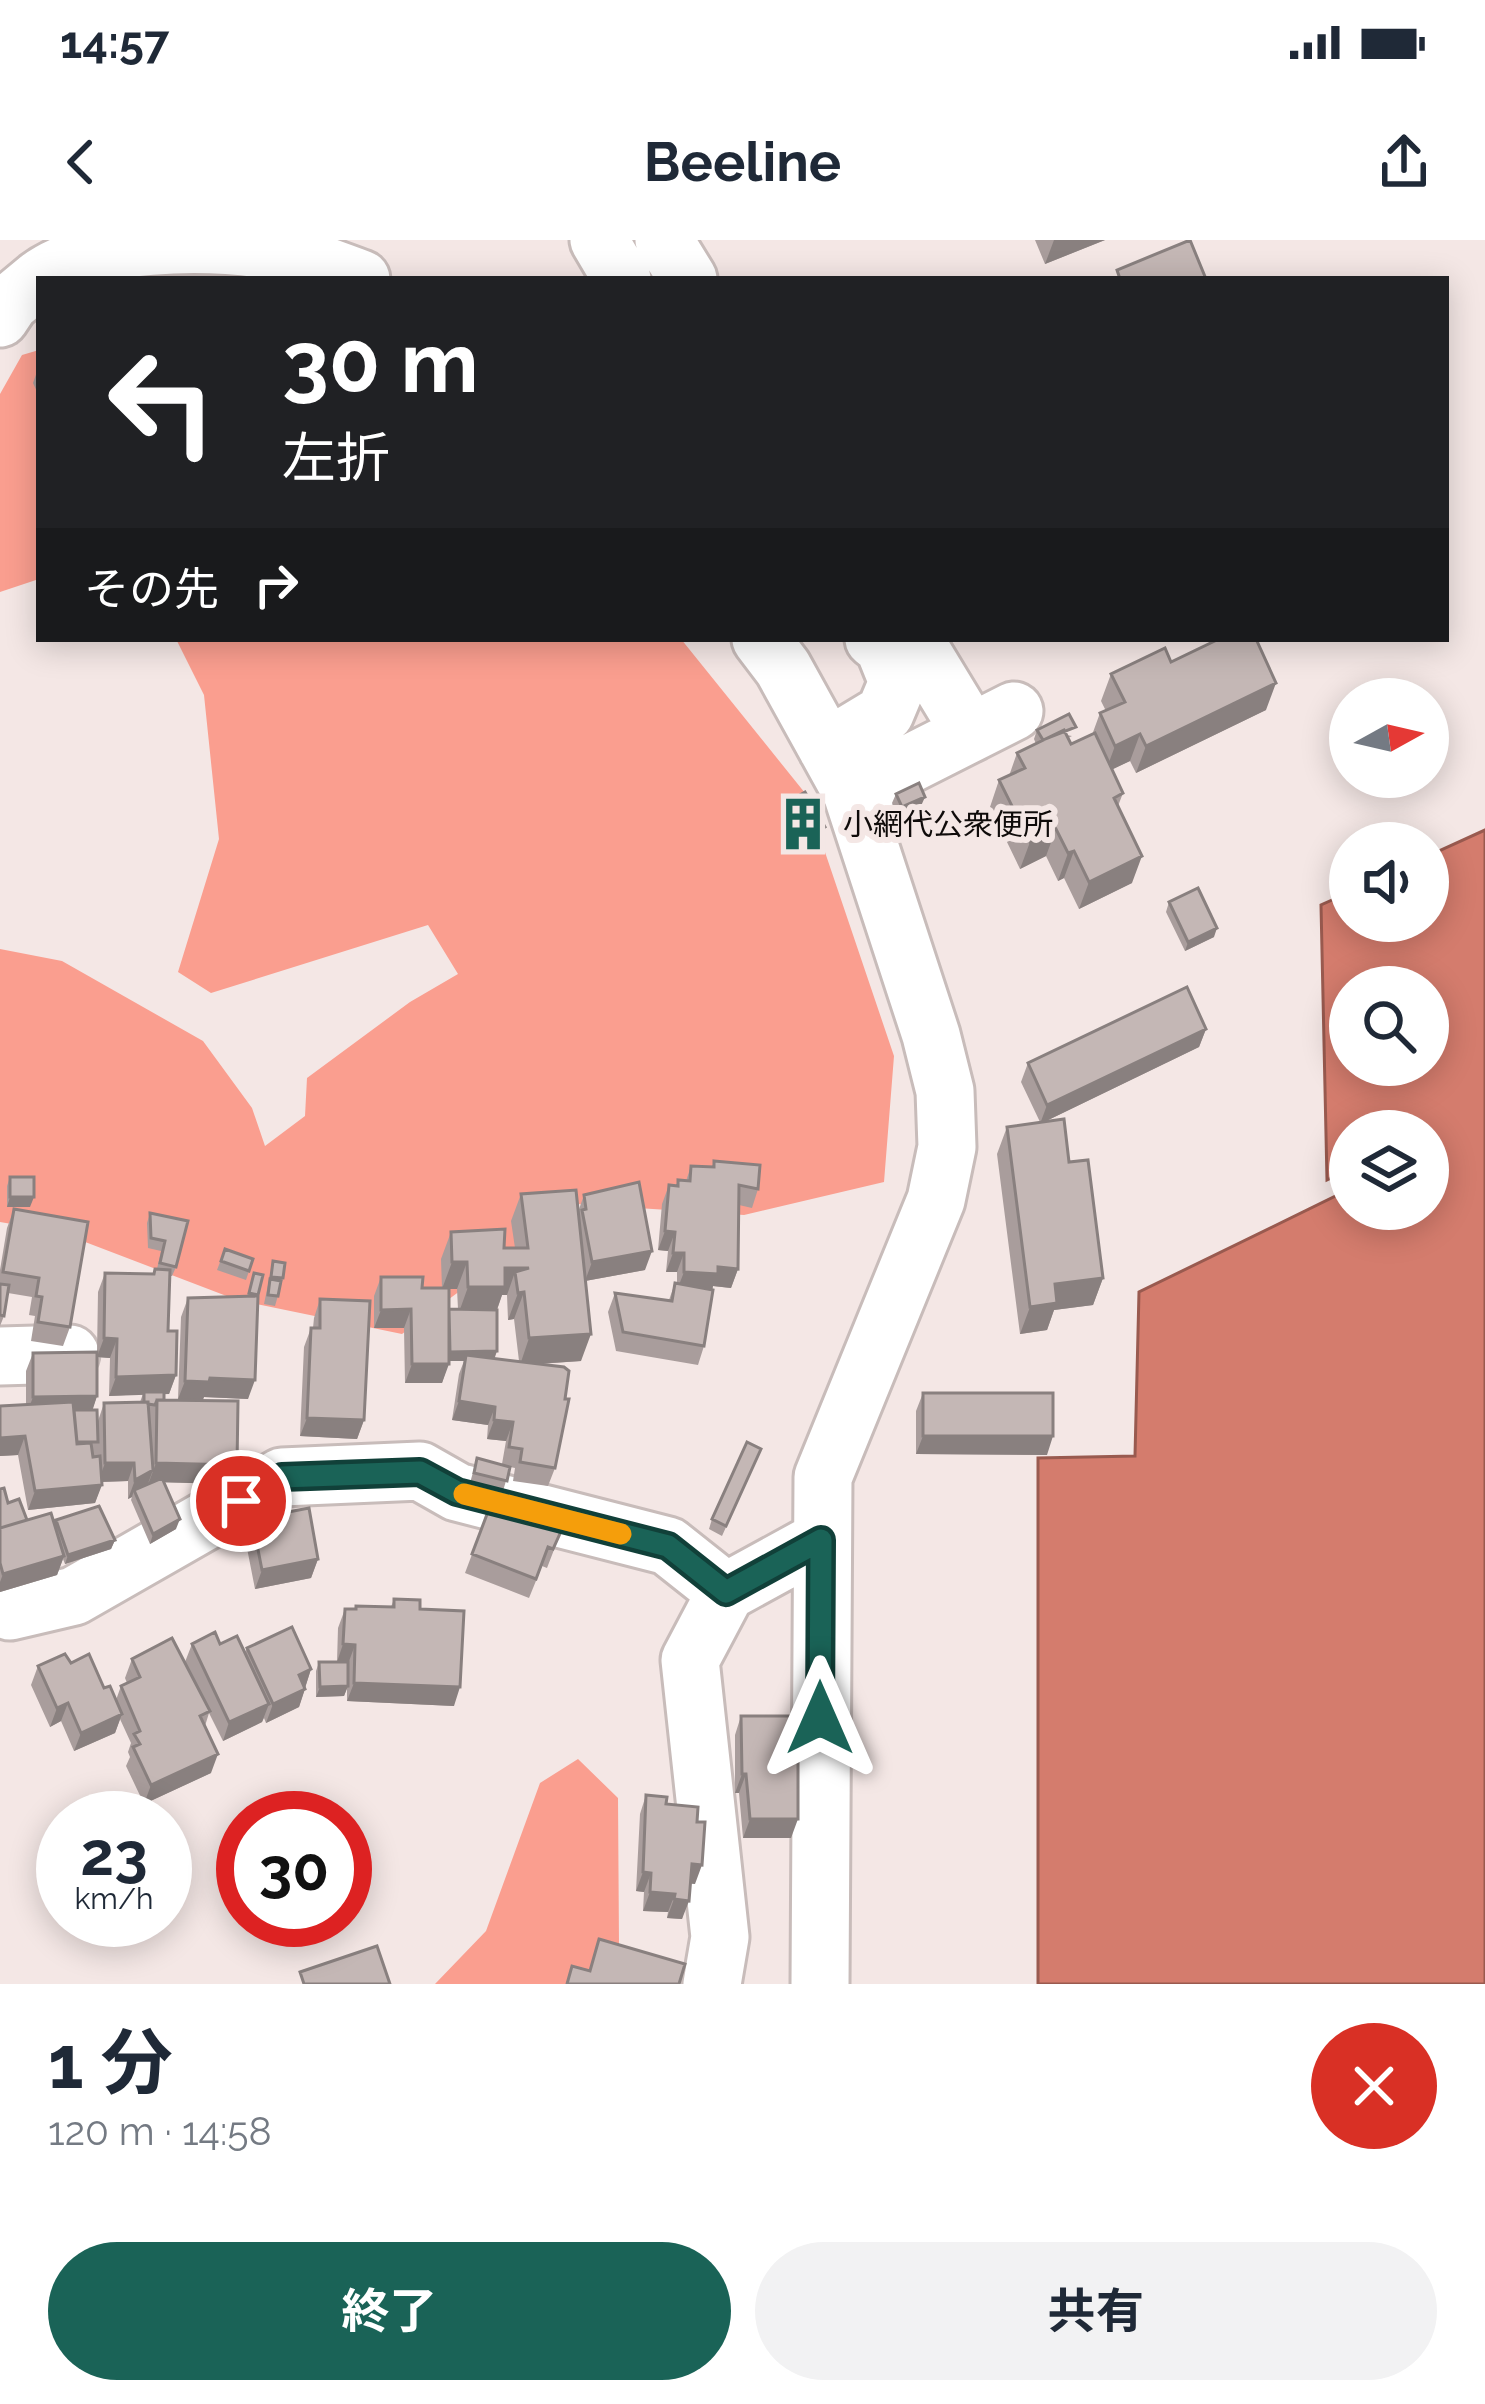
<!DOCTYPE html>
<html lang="ja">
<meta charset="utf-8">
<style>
body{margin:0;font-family:Raleway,"Noto Sans JP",sans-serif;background:#f2f2f3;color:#1f2937;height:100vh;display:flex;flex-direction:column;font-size:45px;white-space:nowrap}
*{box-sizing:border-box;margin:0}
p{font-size:39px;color:#747a83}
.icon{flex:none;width:66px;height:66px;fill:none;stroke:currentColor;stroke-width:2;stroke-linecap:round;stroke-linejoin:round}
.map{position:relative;height:1744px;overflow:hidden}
.details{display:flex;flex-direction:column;background:#fff;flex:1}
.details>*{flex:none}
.hud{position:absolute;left:36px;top:36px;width:1413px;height:366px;border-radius:0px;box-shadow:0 6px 30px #0003;background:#202124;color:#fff;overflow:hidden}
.needle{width:78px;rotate:82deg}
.buttons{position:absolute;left:1329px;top:438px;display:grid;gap:24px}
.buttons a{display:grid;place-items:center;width:120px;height:120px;border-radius:50%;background:#fff;box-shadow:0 6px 30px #0003;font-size:60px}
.speed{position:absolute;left:36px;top:1551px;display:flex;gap:24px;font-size:60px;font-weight:700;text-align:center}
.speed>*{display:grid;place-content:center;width:156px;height:156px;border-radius:50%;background:#fff;box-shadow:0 6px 30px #0003;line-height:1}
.speed small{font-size:30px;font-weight:400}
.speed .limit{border:18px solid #d22;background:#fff;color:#111}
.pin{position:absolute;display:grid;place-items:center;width:102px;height:102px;color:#fff;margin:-51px;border:6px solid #fff;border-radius:50%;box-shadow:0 3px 12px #0007}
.me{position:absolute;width:132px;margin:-66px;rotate:0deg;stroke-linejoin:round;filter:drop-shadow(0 0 9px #0008)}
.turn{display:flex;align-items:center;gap:42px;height:252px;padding:0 48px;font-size:54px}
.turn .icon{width:156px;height:156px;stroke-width:2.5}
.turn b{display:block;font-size:84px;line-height:102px}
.then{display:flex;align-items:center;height:114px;padding:0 48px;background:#0003;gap:24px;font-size:45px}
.round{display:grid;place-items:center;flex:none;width:126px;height:126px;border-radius:63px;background:#f2f2f3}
.overview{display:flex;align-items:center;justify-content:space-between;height:204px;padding:0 48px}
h1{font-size:72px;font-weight:700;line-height:90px}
.action{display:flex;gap:24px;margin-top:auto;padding:24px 48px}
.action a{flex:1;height:138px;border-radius:72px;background:#1a6357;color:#fff;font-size:48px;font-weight:700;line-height:138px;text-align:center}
.action a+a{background:#f2f2f3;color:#1f2937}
.status{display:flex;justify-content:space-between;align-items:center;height:84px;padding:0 60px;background:#fff;direction:ltr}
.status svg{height:33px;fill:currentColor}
header{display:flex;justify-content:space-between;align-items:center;height:156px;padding:0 48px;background:#fff;font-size:54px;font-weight:700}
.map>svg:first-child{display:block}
.forest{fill:#fa9e8f}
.water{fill:#d47c6d;stroke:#995a4f;stroke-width:3;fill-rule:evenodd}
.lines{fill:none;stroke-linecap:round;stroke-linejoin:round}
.minor-casing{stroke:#c8bcba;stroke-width:63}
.minor{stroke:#fff;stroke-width:57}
.wall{fill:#a99d9c;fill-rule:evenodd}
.shaded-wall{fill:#89807f}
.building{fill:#c4b7b5;stroke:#89807f;stroke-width:3}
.route-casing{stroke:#114039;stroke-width:30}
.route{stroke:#1a6357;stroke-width:21}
.slow{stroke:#f59e0b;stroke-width:21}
.labels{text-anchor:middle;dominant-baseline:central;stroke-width:12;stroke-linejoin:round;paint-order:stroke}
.poi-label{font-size:30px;fill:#0f0b0a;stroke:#f4e7e5;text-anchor:start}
</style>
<div class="status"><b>14:57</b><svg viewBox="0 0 49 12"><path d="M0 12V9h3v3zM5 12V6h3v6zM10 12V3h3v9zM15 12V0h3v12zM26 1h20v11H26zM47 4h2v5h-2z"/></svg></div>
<header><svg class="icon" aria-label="back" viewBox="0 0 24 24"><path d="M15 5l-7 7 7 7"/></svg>Beeline<svg class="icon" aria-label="share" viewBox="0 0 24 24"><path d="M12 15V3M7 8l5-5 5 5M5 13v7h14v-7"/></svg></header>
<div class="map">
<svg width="1485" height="1744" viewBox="0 0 1485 1744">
<rect width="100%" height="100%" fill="#f4e7e5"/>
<path class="forest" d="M39,110V339L0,352V154L22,115Z
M176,399H681L805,553L894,816L884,942L744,975L577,964L402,1094L237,1060L59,992L0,982V709L62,721L203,801L252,868L265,906L305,876L307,838L410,762L458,734L428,685L211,753L178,732L219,599L204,455Z
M578,1519L618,1558L619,1706L586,1744H435L486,1691L540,1543Z"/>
<path class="water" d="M1485,590V1744H1038V1218L1135,1216L1139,1052L1350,949V969H1428V891H1350V929L1327,940L1321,665L1350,652V681H1428V616ZM1350,747H1428V825H1350Z"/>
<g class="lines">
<defs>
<path id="minor" d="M599,0L622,39
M664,0L688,39
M39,39C91,0 208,0 273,11C302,16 333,29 361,39
M0,78L10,63L39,39
M761,399L783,428L852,553L931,795L945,851L947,907L936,960L823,1237L820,1744
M914,399L971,493
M827,508L885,473L898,442L884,407L874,399
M852,553L1014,471
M0,1116L70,1114
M0,1366L10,1371L74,1356L282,1237L420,1231L457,1252L668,1306L726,1352
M712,1744L720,1697L690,1420L726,1352L821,1300"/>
</defs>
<use href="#minor" class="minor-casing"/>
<use href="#minor" class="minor"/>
</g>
<path class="wall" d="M1035,0H1105L1045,24Z
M39,126V156L33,143Z
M1171,422L1266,470L1136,533L1130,521L1112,529L1123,553L1118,566L1132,643L1079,669L1064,638L1058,641L1046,616L1020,629L990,567L999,540L1009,536L1017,513L1036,504L1034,499L1037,490L1072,496L1068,498L1071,504L1092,495L1100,473L1106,471L1101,461L1111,434Z
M896,554L921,566L898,577L892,563Z
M788,562L821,597L804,607L784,572Z
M1169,662L1214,697L1185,711L1166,672Z
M1206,789L1199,807L1044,882L1069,922L1103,1038L1093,1065L1054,1070L1047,1090L1020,1094L997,914L1007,887L1040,882L1021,842L1028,823Z
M714,921L758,949L752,968L739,965L738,1029L731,1048L713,1046L704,1106L698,1125L616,1111L608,1072L615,1053L669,1060L675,1043L677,1044V1032H666L668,1011L658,1010L662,964L669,945L676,946L678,940L686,941L691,926L712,927Z
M10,937L30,967H7V946Z
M521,954L578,972L584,955L645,1030L585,1041L581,1121L539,1124L555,1228L548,1246L513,1241L515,1228L510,1227L503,1251L470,1243L477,1218L502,1224L506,1201L487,1199L488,1185L452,1180L459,1134L464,1121H449L442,1143H405L404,1088H374V1056L381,1037L422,1048H442L441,1019L451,992L504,1008H515L511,981ZM449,1049H457L458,1069H449ZM502,1055H507L508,1080L514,1079L519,1121L494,1118L497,1070Z
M14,969L70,1087L63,1106L31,1101L35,1076L29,1075L32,1057L8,1053L4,1076L0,1086V1030L7,988Z
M150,973L176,1027L172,1036H170L168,1091L176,1135L169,1154H164V1160L178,1159L181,1077L188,1058L247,1057L254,1033L258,1056L248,1159L204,1157L203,1160L237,1225L230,1244L164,1242L176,1289L150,1304L131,1260L132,1257L128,1259V1241L102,1242L95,1263L28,1270L18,1215L0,1216V1166L26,1164V1131L33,1113L97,1112L98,1052L105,1033L153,1034L157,1029L161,1011L148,1008L147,983ZM97,1117L110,1118L109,1156L143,1154L140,1162L104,1163L98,1181L92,1170L97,1156Z
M225,1009L253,1019L246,1040L217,1030Z
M273,1021L283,1038L275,1066L264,1064Z
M320,1059L364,1180L357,1199L300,1196L304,1107L311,1088H313L314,1078Z
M923,1153L1047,1215L916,1214V1171Z
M757,1218L722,1296L709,1289L712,1279Z
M0,1249L8,1263L27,1280L55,1285L56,1280L115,1300L111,1309L65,1324L63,1319L57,1335L0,1352Z
M489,1269L523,1282L562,1289L547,1328L542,1326L529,1358L465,1333Z
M252,1279L318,1319L311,1338L255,1349L245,1298Z
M394,1359L420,1369L454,1466L347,1461V1448L344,1456L316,1457V1431L319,1422H337L338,1388L345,1369H354L356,1366L391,1367Z
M192,1404H220L245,1413L247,1408L311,1429L299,1467L266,1483L264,1478L262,1482L223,1501L209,1473L205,1486L211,1533L144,1564L126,1526L130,1517L128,1512L131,1503L120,1479L115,1493L74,1511L61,1481L50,1487L31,1445L38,1426L71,1423L104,1448L116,1460L121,1446L127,1443L125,1438L132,1419L185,1422Z
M741,1476L791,1598H743L739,1553H735V1495Z
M646,1555L666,1564L695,1644L690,1643L682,1679L667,1678L668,1672L643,1671L644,1652L636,1651L640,1574Z"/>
<path class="shaded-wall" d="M1054,0H1105L1045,24Z
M1276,443L1266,470L1136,533L1146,506Z
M1140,494L1130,521L1105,533L1115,506Z
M925,557L921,566L898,577L902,567Z
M825,587L821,597L804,607L808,597Z
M1056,589L1046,616L1020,629L1030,602Z
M1074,611L1064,638L1058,641L1068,613Z
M1142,616L1132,643L1079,669L1089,642Z
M1217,688L1214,697L1185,711L1188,702Z
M1206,789L1199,807L1040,884L1047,865Z
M10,957H34L30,967H7Z
M665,991L675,992L668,1011L658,1010Z
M652,1011L645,1030L585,1041L592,1022Z
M673,1013H684L677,1032H666Z
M452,1022H467L457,1049H442Z
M718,1027L738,1029L731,1048L713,1046L711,1053L677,1050L684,1032Z
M505,1028H529L524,1052L514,1079L508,1080L518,1053L515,1032L507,1055H502L495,1075H458L468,1047Z
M1103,1038L1093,1065L1054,1070L1047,1090L1020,1094L1030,1067L1055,1044Z
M411,1069L404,1088H374L381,1070Z
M591,1094L581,1121L520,1125L529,1098Z
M104,1098L117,1099L110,1118L97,1117Z
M497,1111L494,1120L466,1115L464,1121H446L450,1112Z
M412,1124H449L442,1143H405Z
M176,1135L169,1154L109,1156L116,1137Z
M210,1138L255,1140L248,1159L204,1157L202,1161L178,1159L185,1141Z
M97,1156L91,1175L26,1176L33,1157Z
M459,1161L495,1167L488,1185L452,1180Z
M307,1178L364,1180L357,1199L300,1196Z
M494,1180L513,1182L506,1201L487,1199Z
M25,1196L18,1215L0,1216V1198Z
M923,1196H1053L1047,1215L916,1214Z
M105,1223H134L128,1241L98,1242Z
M156,1223L237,1225L230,1244L149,1242Z
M153,1230L146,1249L134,1250L132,1257L128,1259L135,1240Z
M102,1245L95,1263L28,1270L35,1251Z
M180,1279L176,1289L150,1304L153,1294Z
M115,1300L111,1309L65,1324L68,1315Z
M64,1316L57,1335L0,1352V1342L3,1334Z
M318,1319L311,1338L255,1349L262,1330Z
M343,1404L355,1405L348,1424L337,1422Z
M311,1429L305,1448L299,1435Z
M354,1443L460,1447L454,1466L347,1461Z
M348,1446L344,1456L316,1457L320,1447Z
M305,1449L299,1467L266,1483L273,1464Z
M68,1463L61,1481L50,1487L57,1468Z
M269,1464L262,1482L223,1501L229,1482Z
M122,1474L115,1493L74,1511L81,1493Z
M218,1514L211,1533L144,1564L151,1545Z
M742,1534H746L739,1553H735Z
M750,1579H798L791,1598H743Z
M692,1624L702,1625L695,1644L685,1643Z
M643,1632L651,1633L644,1652L636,1651Z
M650,1652L675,1654L668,1672L643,1671Z
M674,1659L689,1661L682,1679L667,1678Z"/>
<path class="building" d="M1190,0L1206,39H1120L1117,30Z
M1219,399H1256L1276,443L1146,506L1140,494L1115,506L1100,473L1125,462L1111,434L1165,408L1171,422Z
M1069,474L1076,487L1043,500L1037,490Z
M1064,490L1071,504L1095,493L1123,553L1114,558L1142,616L1089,642L1074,611L1068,613L1056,589L1030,602L999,540L1025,528L1017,513Z
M919,543L925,557L902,567L896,554Z
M805,552L825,587L808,597L788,562Z
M1198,648L1217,688L1188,702L1169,662Z
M1187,747L1206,789L1047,865L1028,823Z
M1064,879L1069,922L1088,920L1103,1038L1055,1044L1057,1063L1030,1067L1007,887Z
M714,921L760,925L758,949L739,945L738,1029L718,1027V1034L684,1032V1013H673L675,992L665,991L669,945L678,946V940L690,941L691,926L714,927Z
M10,937H34V957H10Z
M639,942L652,1011L592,1022L582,970L586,969L584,955Z
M576,950L591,1094L529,1098L524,1052L518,1053L515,1032L529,1028H505V1047H468L467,1022H452L451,992L505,989L504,1008H528L521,954Z
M14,969L88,982L70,1087L38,1082L42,1057L36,1056L39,1038L3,1032Z
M150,973L188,981L176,1027L160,1023L165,1001L151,998Z
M225,1009L253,1019L249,1031L221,1021Z
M273,1021L285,1023L283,1038L271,1037Z
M155,1029L170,1030L168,1091H177L176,1135L116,1137L117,1099L104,1098L105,1033L154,1034Z
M254,1033L263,1035L258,1055L249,1053Z
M381,1037H423L422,1048H449V1124H412L411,1069L381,1070Z
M270,1039L281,1041L278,1056L268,1055Z
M675,1043L713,1050L704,1106L623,1092L615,1053L672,1061Z
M0,1044L9,1045L4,1076L0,1075Z
M258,1056L255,1140L210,1138L209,1142L185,1141L188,1058Z
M320,1059L370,1061L364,1180L307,1178L311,1088H320Z
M449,1069L497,1070V1111L450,1112Z
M97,1112V1156L33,1157V1113Z
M466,1115L564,1127L569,1131L565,1159H569L555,1228L520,1222L522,1209L509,1207L513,1182L494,1180L495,1167L459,1161Z
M144,1152H164V1160H157L155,1165L148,1164V1162H144Z
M923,1153H1053V1196H923Z
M157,1160L238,1161L237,1225L156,1223Z
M73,1162L77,1204L91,1203L93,1217L100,1216L102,1245L35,1251L25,1196L0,1198V1166Z
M148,1162L153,1230L135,1240L134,1223H105L104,1163Z
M74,1170H97L98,1202H77Z
M747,1202L761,1209L726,1286L712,1279Z
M477,1218L510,1227L507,1241L474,1233Z
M162,1238L180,1279L153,1294L134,1250Z
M4,1248L8,1263L19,1259L27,1280L0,1288V1249Z
M99,1266L115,1300L68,1315L56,1280Z
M309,1268L318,1319L262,1330L252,1279Z
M489,1269L523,1282L526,1275L562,1289L553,1309L548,1307L536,1339L472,1314Z
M51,1273L64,1316L3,1334L0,1323V1288Z
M394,1359L420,1360V1369L464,1371L460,1447L354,1443L355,1405L343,1404L345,1369H356V1366L394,1367Z
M292,1387L311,1429L299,1435L305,1449L273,1464L247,1408Z
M215,1392L220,1404L237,1396L269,1464L229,1482L192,1404Z
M172,1398L210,1471L200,1476L218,1514L151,1545L133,1507L140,1504L134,1494L140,1491L121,1446L140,1437L132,1419Z
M65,1414L71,1423L89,1414L104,1448L110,1446L122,1474L81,1493L68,1463L57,1468L38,1426Z
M319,1422H348V1446L320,1447Z
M741,1476H798V1579H750L746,1534H742Z
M646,1555L667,1557L666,1564L698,1567L697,1582H705L702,1625L692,1624L689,1661L674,1659L675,1654L650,1652L651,1633L643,1632Z
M599,1699L685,1724L679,1744H567L572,1726L590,1731Z
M377,1706L390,1744H304L300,1732Z"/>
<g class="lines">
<defs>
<path id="route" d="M241,1261L282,1237L420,1232L457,1252L668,1306L726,1352L821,1300L820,1478"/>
</defs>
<use href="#route" class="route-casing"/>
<use href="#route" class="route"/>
<path class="slow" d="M464,1254L621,1294"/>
</g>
<defs>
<symbol id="building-bare" viewBox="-9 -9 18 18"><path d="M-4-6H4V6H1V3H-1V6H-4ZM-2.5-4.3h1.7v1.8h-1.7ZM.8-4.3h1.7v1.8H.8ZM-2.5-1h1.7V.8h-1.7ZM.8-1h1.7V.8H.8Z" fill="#1a6357" stroke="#f4e7e5" stroke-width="2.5" paint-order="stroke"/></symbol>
</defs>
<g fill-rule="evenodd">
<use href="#building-bare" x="765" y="546" width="76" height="76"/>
</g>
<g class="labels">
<g class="poi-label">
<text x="843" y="584">小網代公衆便所</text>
</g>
</g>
</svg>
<div class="buttons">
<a><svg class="needle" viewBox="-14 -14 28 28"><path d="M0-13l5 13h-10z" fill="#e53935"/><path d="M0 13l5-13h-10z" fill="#747a83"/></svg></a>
<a><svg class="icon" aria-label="sound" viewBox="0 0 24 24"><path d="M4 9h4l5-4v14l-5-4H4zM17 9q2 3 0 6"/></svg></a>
<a><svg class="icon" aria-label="search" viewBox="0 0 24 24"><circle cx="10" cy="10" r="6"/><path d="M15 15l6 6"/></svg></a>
<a><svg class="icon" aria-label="layers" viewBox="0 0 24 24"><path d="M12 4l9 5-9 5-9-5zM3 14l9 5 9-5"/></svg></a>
</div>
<div class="speed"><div>23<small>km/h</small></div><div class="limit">30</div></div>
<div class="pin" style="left:241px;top:1261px;background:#d93025"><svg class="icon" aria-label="arrive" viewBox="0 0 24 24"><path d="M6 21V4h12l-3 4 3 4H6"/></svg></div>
<svg class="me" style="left:820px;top:1478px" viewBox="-20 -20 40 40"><path d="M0-17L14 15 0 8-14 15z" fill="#1a6357" stroke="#fff" stroke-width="4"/></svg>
<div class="hud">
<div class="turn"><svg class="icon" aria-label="left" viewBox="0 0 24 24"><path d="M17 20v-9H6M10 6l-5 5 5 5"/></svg><div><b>30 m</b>左折</div></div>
<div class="then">その先<svg class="icon" aria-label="right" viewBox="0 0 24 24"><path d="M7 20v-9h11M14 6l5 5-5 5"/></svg></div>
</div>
</div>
<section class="details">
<div class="overview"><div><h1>1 分</h1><p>120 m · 14:58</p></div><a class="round" style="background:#d93025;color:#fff"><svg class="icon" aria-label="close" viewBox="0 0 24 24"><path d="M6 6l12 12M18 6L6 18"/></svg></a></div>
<div class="action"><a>終了</a><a>共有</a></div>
</section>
